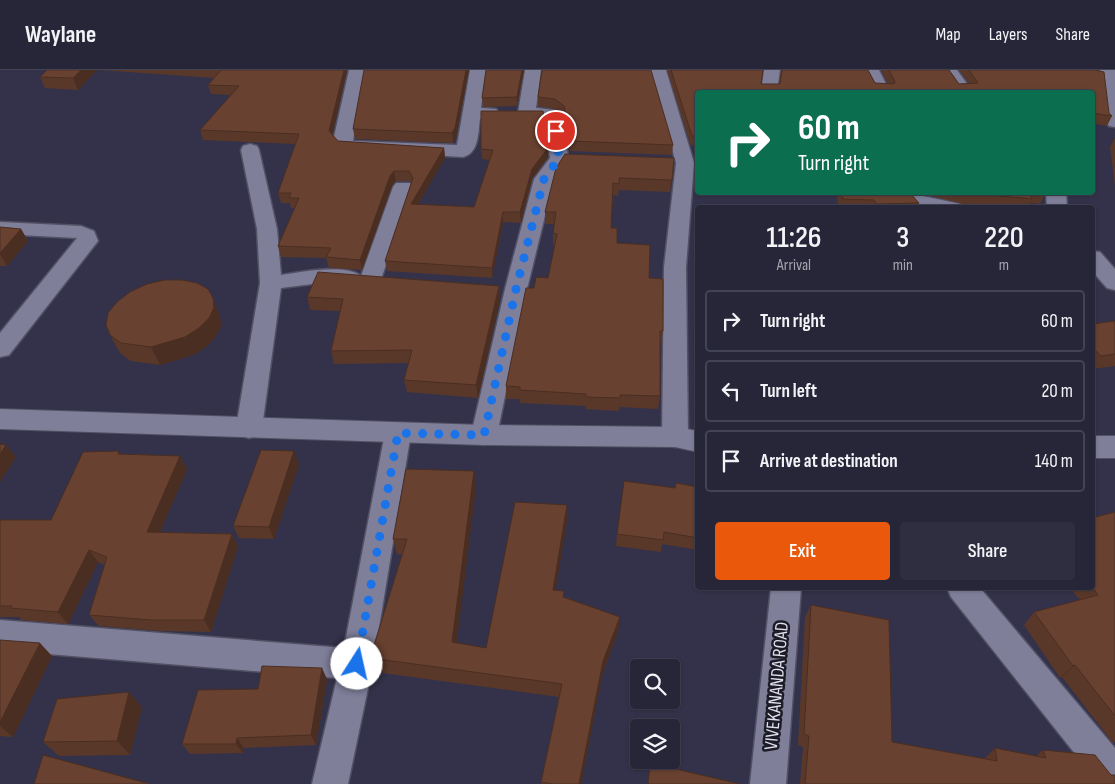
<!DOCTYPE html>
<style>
body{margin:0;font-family:"Sofia Sans Condensed",sans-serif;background:#2e2e40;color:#f1f3f6;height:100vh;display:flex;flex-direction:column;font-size:19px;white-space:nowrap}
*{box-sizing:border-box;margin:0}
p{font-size:16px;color:#a4a5ae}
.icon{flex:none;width:28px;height:28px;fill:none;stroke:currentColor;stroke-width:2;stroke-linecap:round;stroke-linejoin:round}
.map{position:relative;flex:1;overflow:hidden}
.panel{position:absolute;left:695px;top:135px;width:400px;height:385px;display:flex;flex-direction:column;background:#262638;border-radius:5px;box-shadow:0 1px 4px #0004,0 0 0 1px #424353}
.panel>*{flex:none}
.banner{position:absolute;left:695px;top:20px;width:400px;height:105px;border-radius:5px;box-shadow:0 1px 4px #0004,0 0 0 1px #424353;background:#0b6e4f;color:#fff;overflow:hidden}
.tools{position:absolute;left:630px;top:589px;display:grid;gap:10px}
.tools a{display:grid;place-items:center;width:50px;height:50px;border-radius:5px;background:#262638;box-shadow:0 1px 4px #0004,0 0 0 1px #424353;font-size:25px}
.pin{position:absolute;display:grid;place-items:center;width:42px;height:42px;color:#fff;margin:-21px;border:2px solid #fff;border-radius:50%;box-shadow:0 1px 5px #0007}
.me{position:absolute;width:55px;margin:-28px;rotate:10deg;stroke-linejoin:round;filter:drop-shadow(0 0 4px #0008)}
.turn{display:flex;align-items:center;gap:18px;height:105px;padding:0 20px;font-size:22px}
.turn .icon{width:65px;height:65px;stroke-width:2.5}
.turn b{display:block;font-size:35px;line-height:42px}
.eta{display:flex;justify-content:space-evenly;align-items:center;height:85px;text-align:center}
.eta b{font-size:30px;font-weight:600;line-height:35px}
.primary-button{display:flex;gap:10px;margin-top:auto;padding:10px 20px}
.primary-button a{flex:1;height:58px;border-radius:5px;background:#ea580c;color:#fff;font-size:20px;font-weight:600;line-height:58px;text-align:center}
.primary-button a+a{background:#2e2e40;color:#f1f3f6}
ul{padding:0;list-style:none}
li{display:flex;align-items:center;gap:15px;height:62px;margin:0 10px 8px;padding:0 10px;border:2px solid #424353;border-radius:5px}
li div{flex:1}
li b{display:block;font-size:19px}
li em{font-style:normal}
header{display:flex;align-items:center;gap:30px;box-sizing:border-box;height:70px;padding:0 25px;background:#262638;border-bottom:1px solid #424353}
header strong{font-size:24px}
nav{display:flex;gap:28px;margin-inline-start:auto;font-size:18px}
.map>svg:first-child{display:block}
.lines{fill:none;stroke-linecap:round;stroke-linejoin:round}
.street-casing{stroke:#525064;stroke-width:3}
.secondary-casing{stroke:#525064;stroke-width:2}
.street{fill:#807f9a;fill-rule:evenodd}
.secondary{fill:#807f9a;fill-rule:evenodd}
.wall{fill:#5a3829}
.shaded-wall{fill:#4a2e22}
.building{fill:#694130;stroke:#4a2e22}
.route{stroke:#1a73e8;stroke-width:9;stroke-dasharray:0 16.2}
.labels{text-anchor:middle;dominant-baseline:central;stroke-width:5;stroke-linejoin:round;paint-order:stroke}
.near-street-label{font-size:19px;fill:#dfdfee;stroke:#1c1b26}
</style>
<header>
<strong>Waylane</strong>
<nav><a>Map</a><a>Layers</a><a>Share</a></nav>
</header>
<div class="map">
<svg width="1115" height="714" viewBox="0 0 1115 714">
<rect width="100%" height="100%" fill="#33324a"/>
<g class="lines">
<defs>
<path id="street" d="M349,0H365L353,71L457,75L470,0H486L481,38L496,39L499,43L496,47L480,49C478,63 479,83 463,87L341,80L333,71Z
M525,0H541L536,38L555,40L563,47L568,88L554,109L527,219L497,365L493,372L484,375L475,372L471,365L505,219L534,109L550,88L545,49L521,47L518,43Z
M650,0H666L694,93L686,197L688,367L684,374L675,377L666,374L662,367L664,197L676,93Z
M764,0H780L777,22H761Z
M863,0H879L890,22H874Z
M941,0H957L973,22H957Z
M1100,0H1115V57L1109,56L1106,52Z
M250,74L257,76L259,80L277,159L281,205C300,202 346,193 361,206L393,117L396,113H410L413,117L379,215L371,217L363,215L361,212L352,216L320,213L281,218L262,358L258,365L249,368L240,365L236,358L260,213L257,159L241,80L243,76Z
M899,122H919L923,126L961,134L964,138L916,137L909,135Z
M1046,122H1066L1067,138H1047Z
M0,152L81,156L94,161L98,171L9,285L0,287V263L77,168L0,164Z
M1092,181L1100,182L1115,199V220L1107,218L1092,201Z
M398,353L407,356L411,363L373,594L348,714H312L337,608L0,580V550L344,578L385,363L389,356Z
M771,518H801L786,714H750Z
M947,518H980L1115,678V714H1099L951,527Z"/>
<path id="secondary" d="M0,339L484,355L675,357L698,361V382L675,377L484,375L0,359Z
M1092,366H1115V388H1092Z"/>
</defs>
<use href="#street" class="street-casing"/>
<use href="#secondary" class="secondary-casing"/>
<use href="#street" class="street"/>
<use href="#secondary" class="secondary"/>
</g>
<path class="wall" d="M97,0L78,20L45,18L40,7Z
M100,0H347L332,65L338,71L444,78L445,88L418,134L474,137L490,90L482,89L481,79L548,78V87L532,109L521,153L503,152L492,208L387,201L385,191L411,113L410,111H396L392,116L362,200L329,198L326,188L281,187L278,176L295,138H291L290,133H281L278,123L295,74L203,70L200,60L231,25L211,24L208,15L214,8Z
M469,0L456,67L453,73L355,69L353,59Z
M486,0H524L517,36L483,37L482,28Z
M542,0L673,75L672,85L570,81L564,46L555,39L538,36V27Z
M667,0H763L761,14H779L781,0H868L875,13L888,14L881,0H949L959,14L969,13L959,0H1095L1109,43L1112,46L1107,56L1092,53V22H698V75L691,76Z
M1115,68V116L1110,77Z
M674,88L670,122L619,120L618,126L613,125L611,158L617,173L649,208L663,261L661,273H660V326L658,339L619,337V341L586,339V336L520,333V329H506V316L534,218L548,208L555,176H553V163L554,154H545V142L556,98Z
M836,122H909L919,133L918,138H839Z
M922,122H1045V124L1040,134L1031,133L1028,138H1006L963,134L924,124Z
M0,157L21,159L28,171L7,196H0Z
M499,216L500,229L478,328L407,322L404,310L408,293L334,294L331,281L340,241L310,240L307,227Z
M220,246L221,256L216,266L207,276L193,285L160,295L131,291L120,283L110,265Z
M1115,251V296L1092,299V254Z
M120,384L187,399L160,462L238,476L211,562L159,561L99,556L89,545L105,495L98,492L68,554L21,550L19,547H0V450H51Z
M299,394L274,469L239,468L233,456Z
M476,417L456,573L486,578L567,451L555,520L564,527L620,547L618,562L602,605L581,714H541L559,627L375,602L370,588L402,485L397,484L393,469Z
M698,417V480L662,474L661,482L616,476L617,464L675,418Z
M1115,442V672L1113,673L1062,607L1060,608L1024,555L1034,542L1080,530L1070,518H1092Z
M811,535L892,672L984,689L995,678L1036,686L1043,680L1111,705L1115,714H800L803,677L798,675L805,547Z
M0,570L52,586L13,667L0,666Z
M327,609L316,675L244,678L243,683L190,684L182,674L258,619Z
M142,637L130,685L59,686L43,672Z"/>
<path class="shaded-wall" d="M81,0H97L78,20L73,8Z
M344,0H347L331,71L329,61Z
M466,0H469L456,67L453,73L452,63Z
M522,0H524L517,36V27Z
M444,78L445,88L412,144L411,134Z
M548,78V87L532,109L521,153L520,142L532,99Z
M394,101L396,111L392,116L362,200L360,190L390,106Z
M503,142V152L492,208V198Z
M21,159L28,171L7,196L0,184V183Z
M499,216L500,229L478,328L476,315Z
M213,228L220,246L221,256L216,266L207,276L193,285L160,295L151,277Z
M6,375L16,387L0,412V384Z
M294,381L299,394L274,469L269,457Z
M180,386L187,399L155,474L147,462Z
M474,401L476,417L455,587L452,572Z
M567,435V451L553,535V520Z
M232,464L238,476L211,562L204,550Z
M89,480L98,492L68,554L58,542Z
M620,547L618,562L602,605L581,714H579L603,591Z
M40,573L52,586L13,667L0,656V652Z
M1075,595L1062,607L1060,608L1073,596Z
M322,598L327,609L316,675L311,665Z
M129,622L142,637L130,685L117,671Z
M237,668L244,678L243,683L236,674Z"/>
<path class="building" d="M47,0H81L73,8L40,7Z
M221,0H344L329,61L338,71L444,78L411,134L474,137L493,80L481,79V41H543L548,78L532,99L520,142H503L492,198L385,191L413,108L409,101H394L390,106L360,190L326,187L331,178L278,176L299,128H289L291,123H278L299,64L200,60L239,16L208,15Z
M364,0H466L455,58L452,63L353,59Z
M486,0H522L517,27L482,28Z
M542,0H651L673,75L570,71L564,36L555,29L538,27Z
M671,0H763L761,14H780L782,0H868L875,13L894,14L895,12L889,0H949L959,14L978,13L969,0H1095L1104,2L1109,43L1112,46L1092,43V22H698V66H692Z
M565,84L674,88L672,110L619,108V114L613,113L611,158H617V173L650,175L649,208L663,209V261H660V326L620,325V328L586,327V324L520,320V317L506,316L526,218H534L536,207L548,208L557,164L553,163L556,142H545L556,98Z
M841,122H909L919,133L876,134L874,130L843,129Z
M963,122H1030L1032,129L967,123Z
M0,157L21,159L0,183Z
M318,202L499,216L476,315L404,310L412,280L331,281L343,229L307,227Z
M165,210H182L197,213L208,219L213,228L214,238L209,248L199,258L185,267L151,277L121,273L110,265L106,255L108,243L117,232L130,222L147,214Z
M1115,251V284L1101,286L1092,277V254Z
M0,374L6,375L0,384Z
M261,380L294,381L269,457L233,456Z
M119,381L118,384L180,386L147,462L232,464L204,550H151L89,545L107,487L89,480L58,542L10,538L12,536H0V450H51L83,382Z
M406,399L474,401L452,572L486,578L515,432L567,435L553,520L564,521L563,527L620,547L603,591L579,714H552L541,712L562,614L370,588L407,469H393Z
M624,411L675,418L676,413L698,417V468L664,462L663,470L617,464Z
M1115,442V646L1075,595L1073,596L1034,542L1098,525L1092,517V448Z
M811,535L889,550L892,672L997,691L995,678L1046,688L1043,680L1095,685L1111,705H1115V714H805L809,666L804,664Z
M0,570L40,573L0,652Z
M262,596L322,598L311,665L237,668L236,674H182L198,620L258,619Z
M129,622L117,671L43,672L57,629Z
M43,685L150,714H34Z
M650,693L740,714H648Z"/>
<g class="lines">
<path class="route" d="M357,594L398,363L484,365L516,219L544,109L559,88L556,61"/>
</g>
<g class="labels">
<g class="near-street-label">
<text transform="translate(777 616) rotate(-85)">VIVEKANANDA ROAD</text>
</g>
</g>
</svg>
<div class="tools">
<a><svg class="icon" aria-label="search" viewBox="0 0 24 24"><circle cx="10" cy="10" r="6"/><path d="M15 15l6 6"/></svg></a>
<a><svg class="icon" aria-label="layers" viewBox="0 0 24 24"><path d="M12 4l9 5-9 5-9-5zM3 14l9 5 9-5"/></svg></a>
</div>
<div class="pin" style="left:556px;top:61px;background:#d93025"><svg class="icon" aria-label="arrive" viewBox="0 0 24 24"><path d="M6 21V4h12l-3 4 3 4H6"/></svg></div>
<svg class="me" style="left:357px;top:594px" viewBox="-20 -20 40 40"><circle r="19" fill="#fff"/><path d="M0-13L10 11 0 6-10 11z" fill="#1a73e8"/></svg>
<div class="banner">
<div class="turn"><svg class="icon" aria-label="right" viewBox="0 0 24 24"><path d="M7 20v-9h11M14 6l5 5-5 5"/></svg><div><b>60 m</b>Turn right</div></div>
</div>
<section class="panel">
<div class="eta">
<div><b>11:26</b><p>Arrival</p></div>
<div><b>3</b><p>min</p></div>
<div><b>220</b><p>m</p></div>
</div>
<ul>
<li><svg class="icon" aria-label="right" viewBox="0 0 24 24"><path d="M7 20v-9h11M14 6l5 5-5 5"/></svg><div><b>Turn right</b></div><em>60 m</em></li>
<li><svg class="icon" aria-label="left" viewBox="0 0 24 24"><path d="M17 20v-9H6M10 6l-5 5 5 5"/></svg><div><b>Turn left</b></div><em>20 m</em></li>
<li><svg class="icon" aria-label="arrive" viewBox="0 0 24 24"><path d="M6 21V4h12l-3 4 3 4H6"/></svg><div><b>Arrive at destination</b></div><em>140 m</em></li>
</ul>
<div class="primary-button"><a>Exit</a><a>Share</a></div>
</section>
</div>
